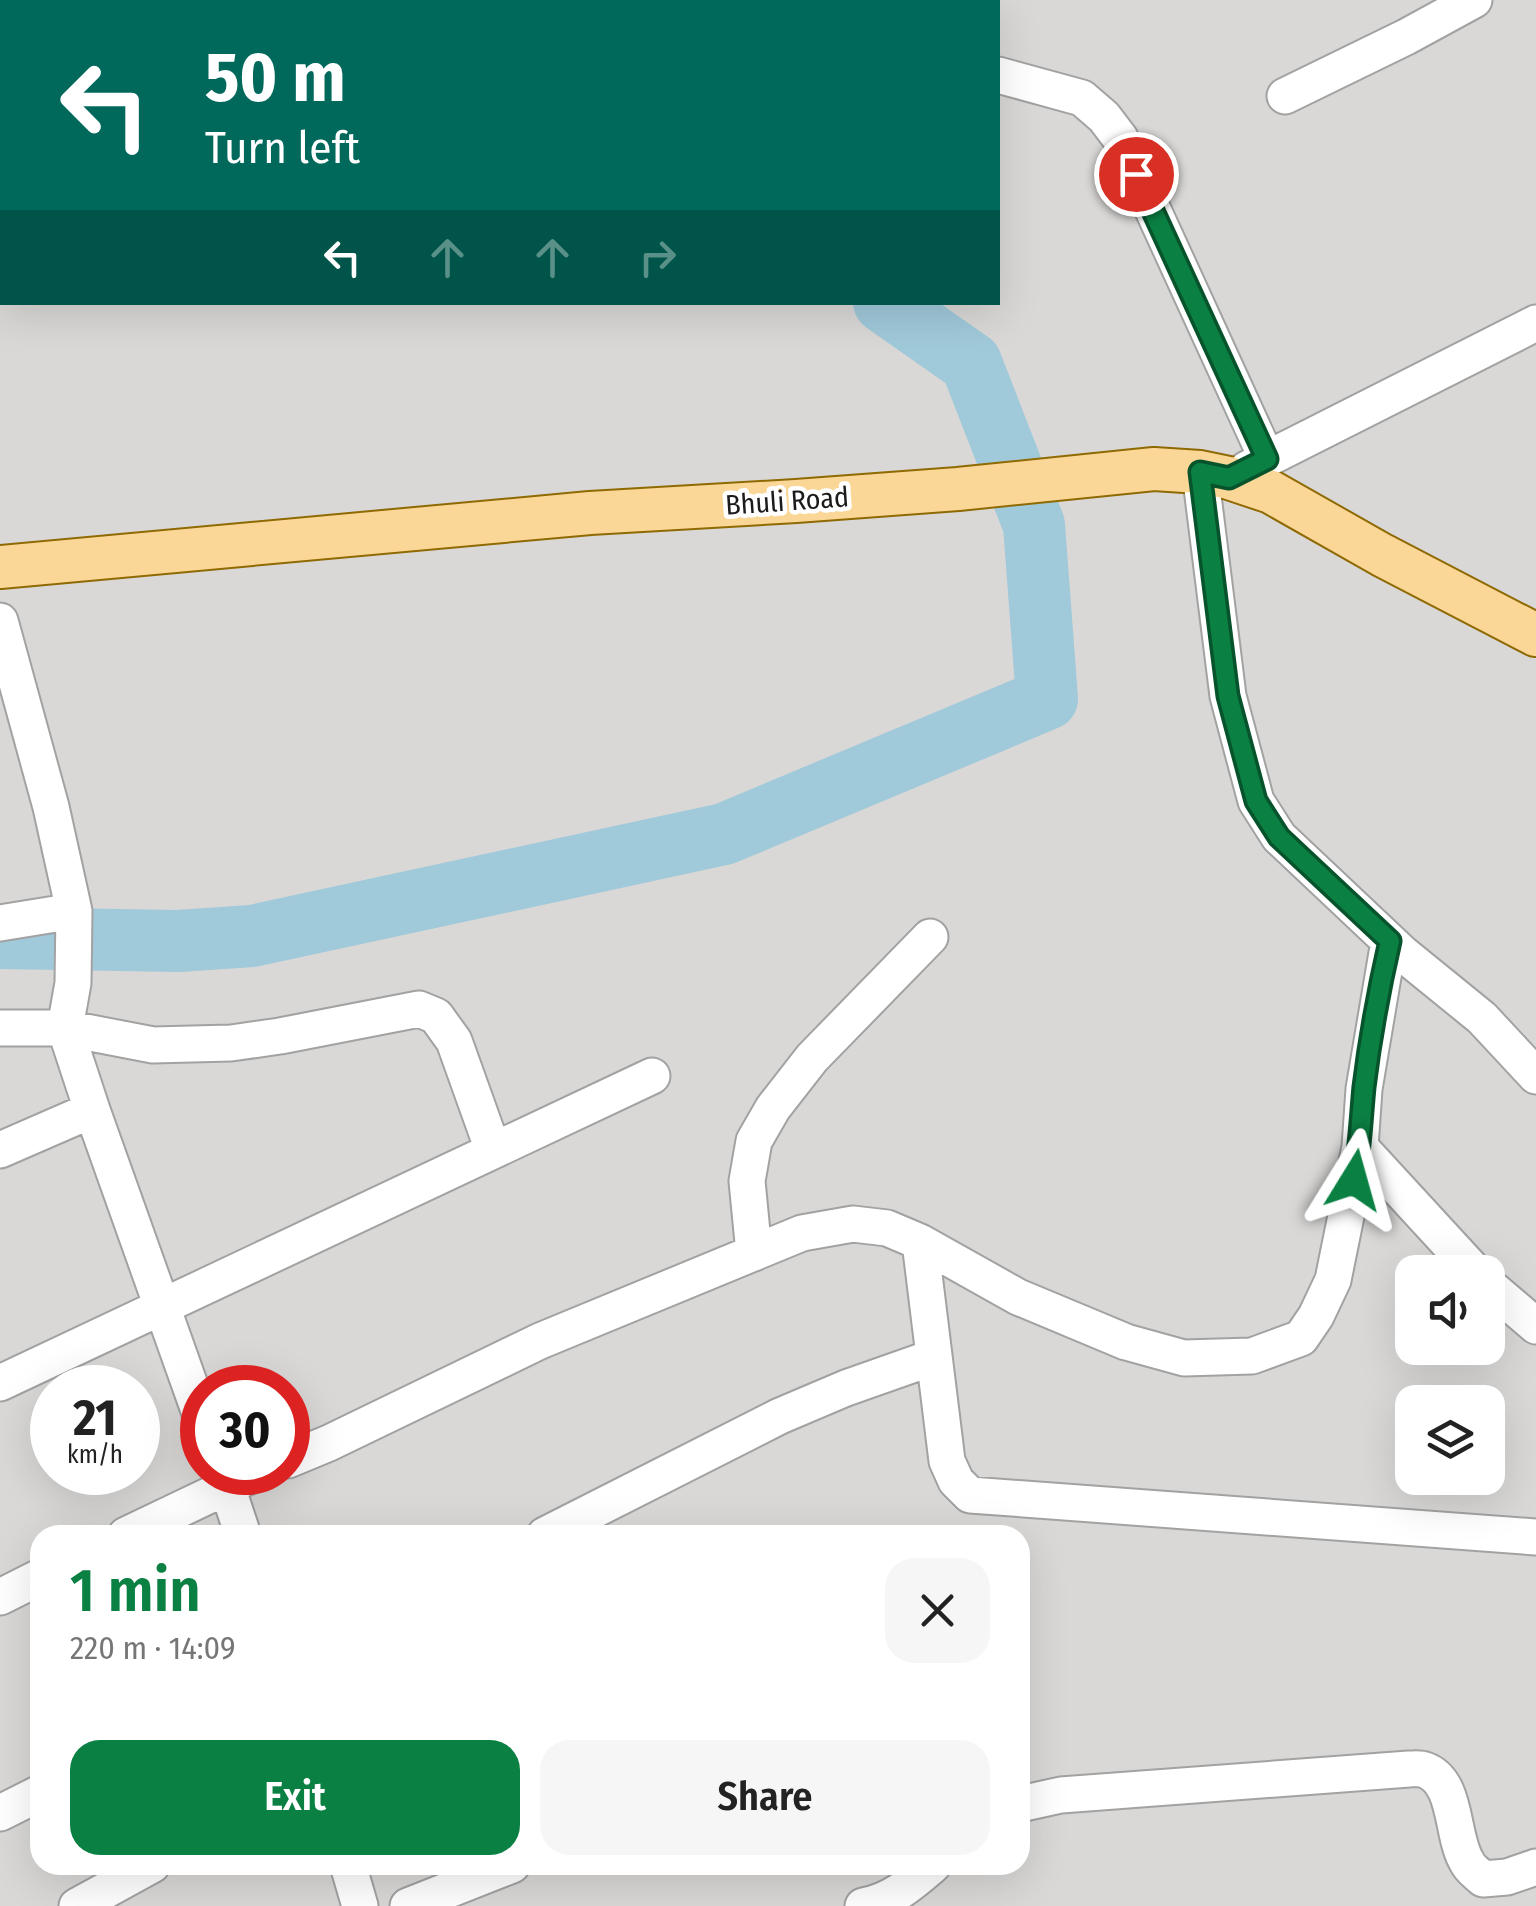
<!DOCTYPE html>
<meta charset="utf-8">
<style>
body{margin:0;font-family:"Fira Sans Condensed",sans-serif;background:#f6f6f6;color:#222;height:100vh;display:flex;flex-direction:column;font-size:38px;white-space:nowrap}
*{box-sizing:border-box;margin:0}
p{font-size:32px;color:#767676}
.icon{flex:none;width:55px;height:55px;fill:none;stroke:currentColor;stroke-width:2;stroke-linecap:round;stroke-linejoin:round}
.map{position:relative;flex:1;overflow:hidden}
.panel{position:absolute;left:30px;top:1525px;width:1000px;height:350px;display:flex;flex-direction:column;background:#fff;border-radius:30px;box-shadow:0 10px 40px #0002}
.panel>*{flex:none}
.hud{position:absolute;left:0px;top:0px;width:1000px;height:305px;box-shadow:0 10px 40px #0002;background:#00695c;color:#fff;overflow:hidden}
.tools{position:absolute;left:1395px;top:1255px;display:grid;gap:20px}
.tools a{display:grid;place-items:center;width:110px;height:110px;border-radius:20px;background:#fff;box-shadow:0 10px 40px #0002;font-size:50px}
.speed{position:absolute;left:30px;top:1365px;display:flex;gap:20px;font-size:50px;font-weight:700;text-align:center}
.speed>*{display:grid;place-content:center;width:130px;height:130px;border-radius:50%;background:#fff;box-shadow:0 10px 40px #0002;line-height:1}
.speed small{font-size:25px;font-weight:400}
.speed .limit{border:15px solid #d22;background:#fff;color:#111}
.pin{position:absolute;display:grid;place-items:center;width:85px;height:85px;color:#fff;margin:-42px;border:5px solid #fff;border-radius:50%;box-shadow:0 2px 10px #0007}
.me{position:absolute;width:110px;margin:-55px;rotate:8deg;stroke-linejoin:round;filter:drop-shadow(0 0 8px #0008)}
.turn{display:flex;align-items:center;gap:35px;height:210px;padding:0 40px;font-size:45px}
.turn .icon{width:130px;height:130px;stroke-width:2.5}
.turn b{display:block;font-size:70px;line-height:85px}
.lanes{display:flex;align-items:center;height:95px;padding:0 40px;background:#0003;justify-content:center;gap:50px;direction:ltr}
.lanes .off{opacity:.35}
.round{display:grid;place-items:center;flex:none;width:105px;height:105px;border-radius:30px;background:#f6f6f6}
.headline{display:flex;align-items:center;justify-content:space-between;height:170px;padding:0 40px}
h1{font-size:60px;font-weight:600;line-height:75px;color:#0b8043}
.cta{display:flex;gap:20px;margin-top:auto;padding:20px 40px}
.cta a{flex:1;height:115px;border-radius:30px;background:#0b8043;color:#fff;font-size:40px;font-weight:600;line-height:115px;text-align:center}
.cta a+a{background:#f6f6f6;color:#222}
.map>svg:first-child{display:block}
.residential{fill:#d9d8d7;fill-rule:evenodd}
.lines{fill:none;stroke-linecap:round;stroke-linejoin:round}
.river{stroke:#a0c9da;stroke-width:62}
.minor-casing{stroke:#a2a2a2;stroke-width:39}
.major-casing{stroke:#8f6a02;stroke-width:46}
.minor{stroke:#fff;stroke-width:35}
.major{stroke:#fad697;stroke-width:42}
.route-casing{stroke:#07532c;stroke-width:25}
.route{stroke:#0b8043;stroke-width:18}
.labels{text-anchor:middle;dominant-baseline:central;stroke-width:9;stroke-linejoin:round;paint-order:stroke}
.street-label{font-size:28px;fill:#1b1b1b;stroke:#fff}
</style>
<div class="map">
<svg width="1536" height="1906" viewBox="0 0 1536 1906">
<rect width="100%" height="100%" fill="#ece9e0"/>
<path class="residential" d="M0,0H1536V1906H0ZM2,2H998V302H2ZM1412,1272H1488V1348H1412ZM52,1388H138V1472H52ZM202,1388H288V1472H202ZM1412,1402H1488V1478H1412ZM40,1535H1020V1865H40Z"/>
<g class="lines">
<path class="river" d="M0,56L2,61
M0,938L178,941L252,936L724,834L1047,699L1034,525L971,363L884,302"/>
<defs>
<path id="minor" d="M378,0V2
M97,2V0
M998,75L1082,98L1104,117L1120,138L1267,459
M1285,96L1406,37L1474,0
M0,266L2,257
M1247,469L1536,323
M1200,472L1228,696L1256,801L1279,837L1402,953L1482,1018L1536,1076
M0,621L51,807L74,911L73,983L65,1028L92,1110L202,1419
M0,923L74,911
M0,1028H65L153,1045L231,1043L280,1036L419,1009L436,1016L454,1041L493,1150
M1360,1147L1475,1272
M0,1150L92,1110
M920,1242L947,1461L956,1481L970,1495L1536,1537
M754,1253L747,1181L754,1141L773,1108L812,1058L930,937
M1488,1285L1536,1326
M0,1383L652,1076
M288,1460L329,1443L540,1341L802,1233L853,1224L887,1228L920,1242L1018,1297L1126,1342L1184,1358L1252,1356L1301,1338L1316,1316L1333,1280L1360,1147L1364,1089L1389,941
M222,1472L243,1535
M126,1535L258,1472
M545,1535L780,1416L846,1388L934,1357
M0,1597L40,1577
M1020,1804L1061,1795L1409,1769C1414,1769 1420,1768 1425,1770C1458,1782 1451,1837 1467,1862C1470,1869 1478,1874 1483,1879L1507,1877L1536,1867
M0,1813L40,1793
M348,1865L360,1906
M77,1906L152,1865
M408,1906L512,1865
M863,1906C892,1901 912,1883 933,1865"/>
<path id="major" d="M0,567L590,513L796,501L958,489L1154,469L1200,472L1229,478L1271,492L1382,555L1536,635"/>
</defs>
<use href="#minor" class="minor-casing"/>
<use href="#major" class="major-casing"/>
<use href="#minor" class="minor"/>
<use href="#major" class="major"/>
</g>
<g class="lines">
<defs>
<path id="route" d="M1136,174L1267,459L1229,478L1200,472L1228,696L1256,801L1279,837L1390,941C1379,989 1370,1038 1364,1087C1361,1118 1360,1149 1354,1180"/>
</defs>
<use href="#route" class="route-casing"/>
<use href="#route" class="route"/>
</g>
<g class="labels">
<g class="street-label">
<text transform="translate(787 501) rotate(-4)">Bhuli Road</text>
</g>
</g>
</svg>
<div class="tools">
<a><svg class="icon" aria-label="sound" viewBox="0 0 24 24"><path d="M4 9h4l5-4v14l-5-4H4zM17 9q2 3 0 6"/></svg></a>
<a><svg class="icon" aria-label="layers" viewBox="0 0 24 24"><path d="M12 4l9 5-9 5-9-5zM3 14l9 5 9-5"/></svg></a>
</div>
<div class="speed"><div>21<small>km/h</small></div><div class="limit">30</div></div>
<div class="pin" style="left:1136px;top:174px;background:#d93025"><svg class="icon" aria-label="arrive" viewBox="0 0 24 24"><path d="M6 21V4h12l-3 4 3 4H6"/></svg></div>
<svg class="me" style="left:1354px;top:1180px" viewBox="-20 -20 40 40"><path d="M0-17L14 15 0 8-14 15z" fill="#0b8043" stroke="#fff" stroke-width="4"/></svg>
<div class="hud">
<div class="turn"><svg class="icon" aria-label="left" viewBox="0 0 24 24"><path d="M17 20v-9H6M10 6l-5 5 5 5"/></svg><div><b>50 m</b>Turn left</div></div>
<div class="lanes"><svg class="icon" aria-label="left" viewBox="0 0 24 24"><path d="M17 20v-9H6M10 6l-5 5 5 5"/></svg><svg class="icon off" aria-label="ahead" viewBox="0 0 24 24"><path d="M12 20V5M6 11l6-6 6 6"/></svg><svg class="icon off" aria-label="ahead" viewBox="0 0 24 24"><path d="M12 20V5M6 11l6-6 6 6"/></svg><svg class="icon off" aria-label="right" viewBox="0 0 24 24"><path d="M7 20v-9h11M14 6l5 5-5 5"/></svg></div>
</div>
<section class="panel">
<div class="headline"><div><h1>1 min</h1><p>220 m · 14:09</p></div><a class="round"><svg class="icon" aria-label="close" viewBox="0 0 24 24"><path d="M6 6l12 12M18 6L6 18"/></svg></a></div>
<div class="cta"><a>Exit</a><a>Share</a></div>
</section>
</div>
